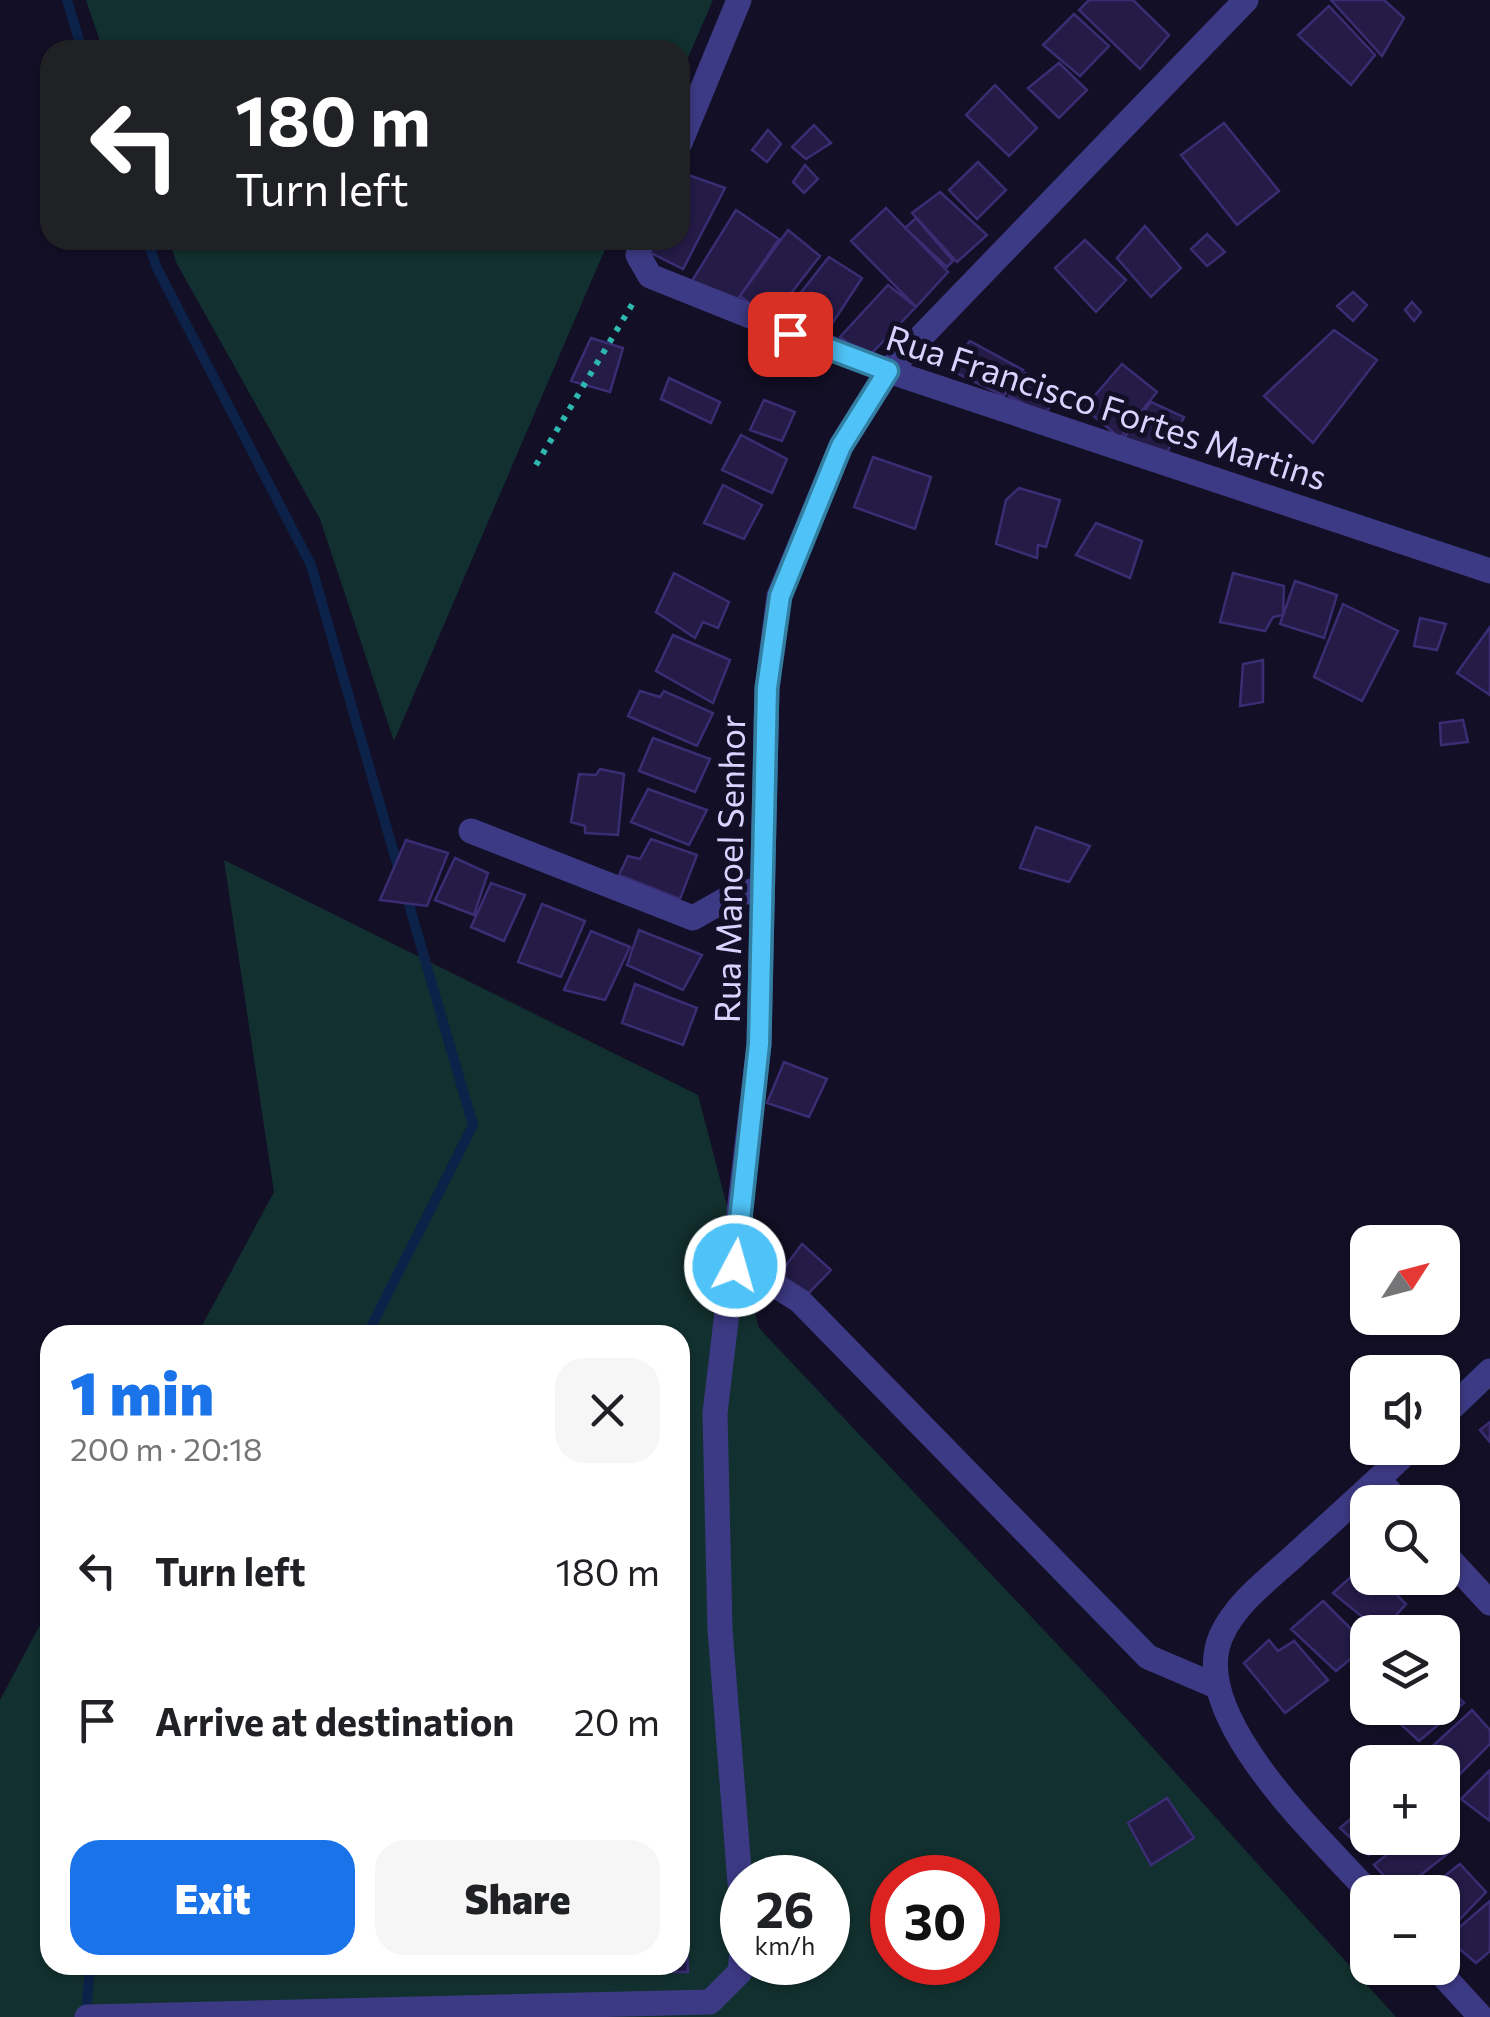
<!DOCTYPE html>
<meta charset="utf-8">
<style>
body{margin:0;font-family:Commissioner,sans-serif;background:#f6f6f6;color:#202124;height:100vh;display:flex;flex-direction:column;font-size:38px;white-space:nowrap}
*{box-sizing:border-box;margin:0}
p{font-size:32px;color:#757577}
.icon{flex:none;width:55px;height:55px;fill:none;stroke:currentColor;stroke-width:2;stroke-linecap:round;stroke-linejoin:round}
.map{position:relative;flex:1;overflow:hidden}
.panel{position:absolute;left:40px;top:1325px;width:650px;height:650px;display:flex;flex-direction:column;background:#fff;border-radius:30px;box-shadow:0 2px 8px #0004}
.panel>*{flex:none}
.hud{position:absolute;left:40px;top:40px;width:650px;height:210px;border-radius:30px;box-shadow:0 2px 8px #0004;background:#202124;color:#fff;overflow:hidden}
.needle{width:65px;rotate:54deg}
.buttons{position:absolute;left:1350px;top:1225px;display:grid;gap:20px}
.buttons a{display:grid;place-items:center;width:110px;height:110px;border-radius:20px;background:#fff;box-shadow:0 2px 8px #0004;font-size:50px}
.speed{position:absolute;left:720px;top:1855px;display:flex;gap:20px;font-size:50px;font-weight:700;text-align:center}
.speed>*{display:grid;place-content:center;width:130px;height:130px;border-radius:50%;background:#fff;box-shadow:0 2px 8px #0004;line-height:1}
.speed small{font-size:25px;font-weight:400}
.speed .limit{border:15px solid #d22;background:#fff;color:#111}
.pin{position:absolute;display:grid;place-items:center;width:85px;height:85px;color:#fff;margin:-42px;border-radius:20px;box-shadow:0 5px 15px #0006}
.me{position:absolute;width:110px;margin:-55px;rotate:6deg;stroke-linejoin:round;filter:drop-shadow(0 0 8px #0008)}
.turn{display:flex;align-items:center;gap:35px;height:210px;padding:0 30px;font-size:45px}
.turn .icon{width:130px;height:130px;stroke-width:2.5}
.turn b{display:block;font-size:70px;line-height:85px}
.round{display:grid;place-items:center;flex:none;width:105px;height:105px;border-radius:30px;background:#f6f6f6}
.overview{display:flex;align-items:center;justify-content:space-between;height:170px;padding:0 30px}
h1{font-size:60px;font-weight:800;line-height:75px;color:#1a73e8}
.primary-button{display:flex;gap:20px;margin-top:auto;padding:20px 30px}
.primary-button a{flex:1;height:115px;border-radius:30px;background:#1a73e8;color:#fff;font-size:40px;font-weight:800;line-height:115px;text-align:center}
.primary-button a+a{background:#f6f6f6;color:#202124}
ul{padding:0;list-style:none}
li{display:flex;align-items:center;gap:30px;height:150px;padding:0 30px}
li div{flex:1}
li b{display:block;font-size:38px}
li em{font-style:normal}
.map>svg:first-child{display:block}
.green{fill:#12302f;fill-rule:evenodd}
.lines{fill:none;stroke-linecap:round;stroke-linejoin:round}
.stream{stroke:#0c2248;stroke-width:10}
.building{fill:#241b47;stroke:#3b2d73;stroke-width:2.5}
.path{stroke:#2fb8b0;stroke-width:6;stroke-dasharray:5 8;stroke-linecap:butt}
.minor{stroke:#3d3a85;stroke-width:25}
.route-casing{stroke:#337fa1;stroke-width:25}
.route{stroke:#4fc3f7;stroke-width:18}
.labels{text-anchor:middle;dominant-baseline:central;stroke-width:10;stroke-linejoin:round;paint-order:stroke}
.street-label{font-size:35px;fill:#d9d4ff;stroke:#130f26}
</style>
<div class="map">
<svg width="1490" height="2017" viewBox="0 0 1490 2017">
<rect width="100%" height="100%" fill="#130f26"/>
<path class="green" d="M86,0H713L680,76V50H103Z
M169,240H609L394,741L320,519L177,264Z
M224,860L698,1095L759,1328L1107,1697L1396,2017H0V1700L50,1606V1965H680V1335H197L274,1192ZM742,1878H828V1962H742ZM892,1878H978V1962H892Z"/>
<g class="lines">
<path class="stream" d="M67,0L82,50
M147,240L157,268L311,565L400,874
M367,1335L473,1125L405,891
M86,2016L90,1965"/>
</g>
<path class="building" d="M1089,0H1133L1169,35L1140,69L1079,10Z
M1331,0H1384L1404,18L1382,56Z
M1329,6L1375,55L1351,85L1298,35Z
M1074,14L1109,46L1080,76L1043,45Z
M1059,63L1087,90L1059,118L1028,88Z
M995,85L1037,128L1009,156L966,115Z
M1224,123L1279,191L1237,225L1181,155Z
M814,125L831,143L806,159L792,147Z
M768,130L781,144L767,162L752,150Z
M978,162L1006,190L977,219L949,190Z
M805,165L818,179L804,193L793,182Z
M680,172L725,188L683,269L645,250L649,240H680Z
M940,192L987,235L957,262L912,213Z
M886,208L948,272L916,307L851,241Z
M736,210L779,239L734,305L690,284Z
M916,218L953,261L947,267L905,228Z
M1145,226L1181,268L1151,297L1117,258Z
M788,230L820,256L771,319L740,296Z
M1207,234L1225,252L1207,266L1191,249Z
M1085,240L1126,280L1096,312L1055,268Z
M829,257L862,278L826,333L791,305Z
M888,285L916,307L868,357L840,337Z
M1353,292L1367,305L1353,321L1337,306Z
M1412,302L1421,312L1414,321L1405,310Z
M1334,330L1377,360L1313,443L1264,396Z
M591,338L623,348L610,392L571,381Z
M970,341L1023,370L1004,396L948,369Z
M1122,364L1157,392L1120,438L1084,408Z
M1025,373L1058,391L1045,415L1009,396Z
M669,378L720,402L711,423L661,399Z
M764,400L795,412L782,441L750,430Z
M1151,402L1184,417L1164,459L1123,439Z
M741,435L787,459L772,493L722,470Z
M873,457L931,477L915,529L854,507Z
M723,485L762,505L744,539L704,523Z
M1019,488L1060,500L1046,547L1038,545L1037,558L996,544L1006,500Z
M1096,523L1142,541L1130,578L1076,555Z
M674,573L729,602L718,628L703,622L695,638L656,612Z
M1233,573L1284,586L1283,615L1273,617L1265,631L1220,622Z
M1295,581L1337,595L1324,638L1280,624Z
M1343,604L1398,631L1362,701L1314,677Z
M1420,618L1446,624L1437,650L1414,646Z
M1490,627V695L1457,673Z
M673,635L730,660L713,703L656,671Z
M1263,660V702L1240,706L1243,664Z
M640,691L660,697L664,691L713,713L697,746L628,716Z
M1463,720L1468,742L1441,745L1440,723Z
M653,738L710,759L695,792L639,771Z
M600,769L624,774L618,835L585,833V826L571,822L579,774L596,775Z
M648,789L707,810L689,845L631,822Z
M1036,827L1090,846L1069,882L1020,868Z
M651,839L697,855L680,899L619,875L628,856L640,859Z
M406,840L448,853L427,906L380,900Z
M455,858L488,873L474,915L435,900Z
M491,883L525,895L504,941L471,927Z
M542,904L585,921L561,977L518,962Z
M639,930L702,955L683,990L627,965Z
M591,931L630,947L605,1000L564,990Z
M635,984L697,1008L683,1045L622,1023Z
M784,1062L827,1079L809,1117L767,1103Z
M802,1244L831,1270L804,1298L777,1277Z
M1490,1422V1442L1480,1430Z
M1366,1563L1368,1578H1380L1406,1604L1381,1632L1333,1593Z
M1323,1601L1367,1645L1336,1671L1291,1629Z
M1269,1640L1278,1651L1294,1641L1328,1680L1285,1713L1244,1663Z
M1442,1680L1464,1703L1419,1741L1393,1717L1405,1708H1442Z
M1472,1710L1490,1730V1744L1453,1781L1442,1771V1762H1433L1424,1754Z
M1490,1770V1821L1461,1799Z
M1167,1798L1194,1838L1151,1865L1128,1823Z
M1368,1804V1838H1389L1369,1855L1340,1828Z
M1407,1838H1436L1450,1852L1399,1892L1374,1865Z
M1460,1864L1486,1892L1443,1937L1442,1892H1424Z
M1490,1901V1951L1476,1963L1447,1938Z
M680,1930H686L688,1972H633V1965H680Z"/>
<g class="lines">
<path class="path" d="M536,465L636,298"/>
<path class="minor" d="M680,143L739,0
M642,240L638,255L650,276L888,371L1490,571
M471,831L693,918L737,893L762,890
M735,1267L759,1275L800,1301L1148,1657L1216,1686
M1442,1417L1490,1371
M1378,1479L1399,1502
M1442,1551L1490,1603
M1369,1892C1320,1838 1184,1713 1222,1634C1237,1602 1269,1579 1294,1556C1333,1520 1373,1485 1411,1448
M742,1908L720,1629L715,1413L759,1045L767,688L779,596L841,446L888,371L1246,0
M1436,1968L1481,2017
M87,2017L710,2002L740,1972L742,1951"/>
</g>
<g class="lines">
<defs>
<path id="route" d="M735,1266L759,1044L767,688L780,596L841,446L888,371L790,334"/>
</defs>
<use href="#route" class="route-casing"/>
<use href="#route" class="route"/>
</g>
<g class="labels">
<g class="street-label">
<text transform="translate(1107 406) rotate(18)">Rua Francisco Fortes Martins</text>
<text transform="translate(728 869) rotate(-89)">Rua Manoel Senhor</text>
</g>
</g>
</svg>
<div class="buttons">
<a><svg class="needle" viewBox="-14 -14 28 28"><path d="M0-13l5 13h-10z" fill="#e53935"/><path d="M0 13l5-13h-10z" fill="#757577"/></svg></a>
<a><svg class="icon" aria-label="sound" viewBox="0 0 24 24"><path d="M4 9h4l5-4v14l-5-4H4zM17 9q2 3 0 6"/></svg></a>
<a><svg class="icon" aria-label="search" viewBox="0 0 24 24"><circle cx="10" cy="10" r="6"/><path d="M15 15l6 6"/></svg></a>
<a><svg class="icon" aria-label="layers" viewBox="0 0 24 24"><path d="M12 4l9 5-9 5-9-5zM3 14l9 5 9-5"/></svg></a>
<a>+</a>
<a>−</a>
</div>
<div class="speed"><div>26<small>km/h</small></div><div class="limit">30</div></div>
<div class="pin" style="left:790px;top:334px;background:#d93025"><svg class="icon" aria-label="arrive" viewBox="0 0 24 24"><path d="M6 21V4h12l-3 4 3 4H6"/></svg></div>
<svg class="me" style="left:735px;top:1266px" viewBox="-20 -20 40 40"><circle r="17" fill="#4fc3f7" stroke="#fff" stroke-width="3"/><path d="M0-11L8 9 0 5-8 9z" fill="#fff"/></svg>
<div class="hud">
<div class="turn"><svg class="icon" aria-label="left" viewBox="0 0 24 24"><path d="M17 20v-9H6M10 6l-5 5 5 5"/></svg><div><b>180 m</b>Turn left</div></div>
</div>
<section class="panel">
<div class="overview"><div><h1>1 min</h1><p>200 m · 20:18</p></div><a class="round"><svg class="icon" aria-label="close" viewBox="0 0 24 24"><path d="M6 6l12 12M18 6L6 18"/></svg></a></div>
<ul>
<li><svg class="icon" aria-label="left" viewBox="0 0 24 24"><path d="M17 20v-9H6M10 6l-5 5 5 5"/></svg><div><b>Turn left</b></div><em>180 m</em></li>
<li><svg class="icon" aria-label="arrive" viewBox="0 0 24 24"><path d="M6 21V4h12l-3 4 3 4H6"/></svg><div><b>Arrive at destination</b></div><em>20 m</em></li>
</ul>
<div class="primary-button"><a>Exit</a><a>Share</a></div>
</section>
</div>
